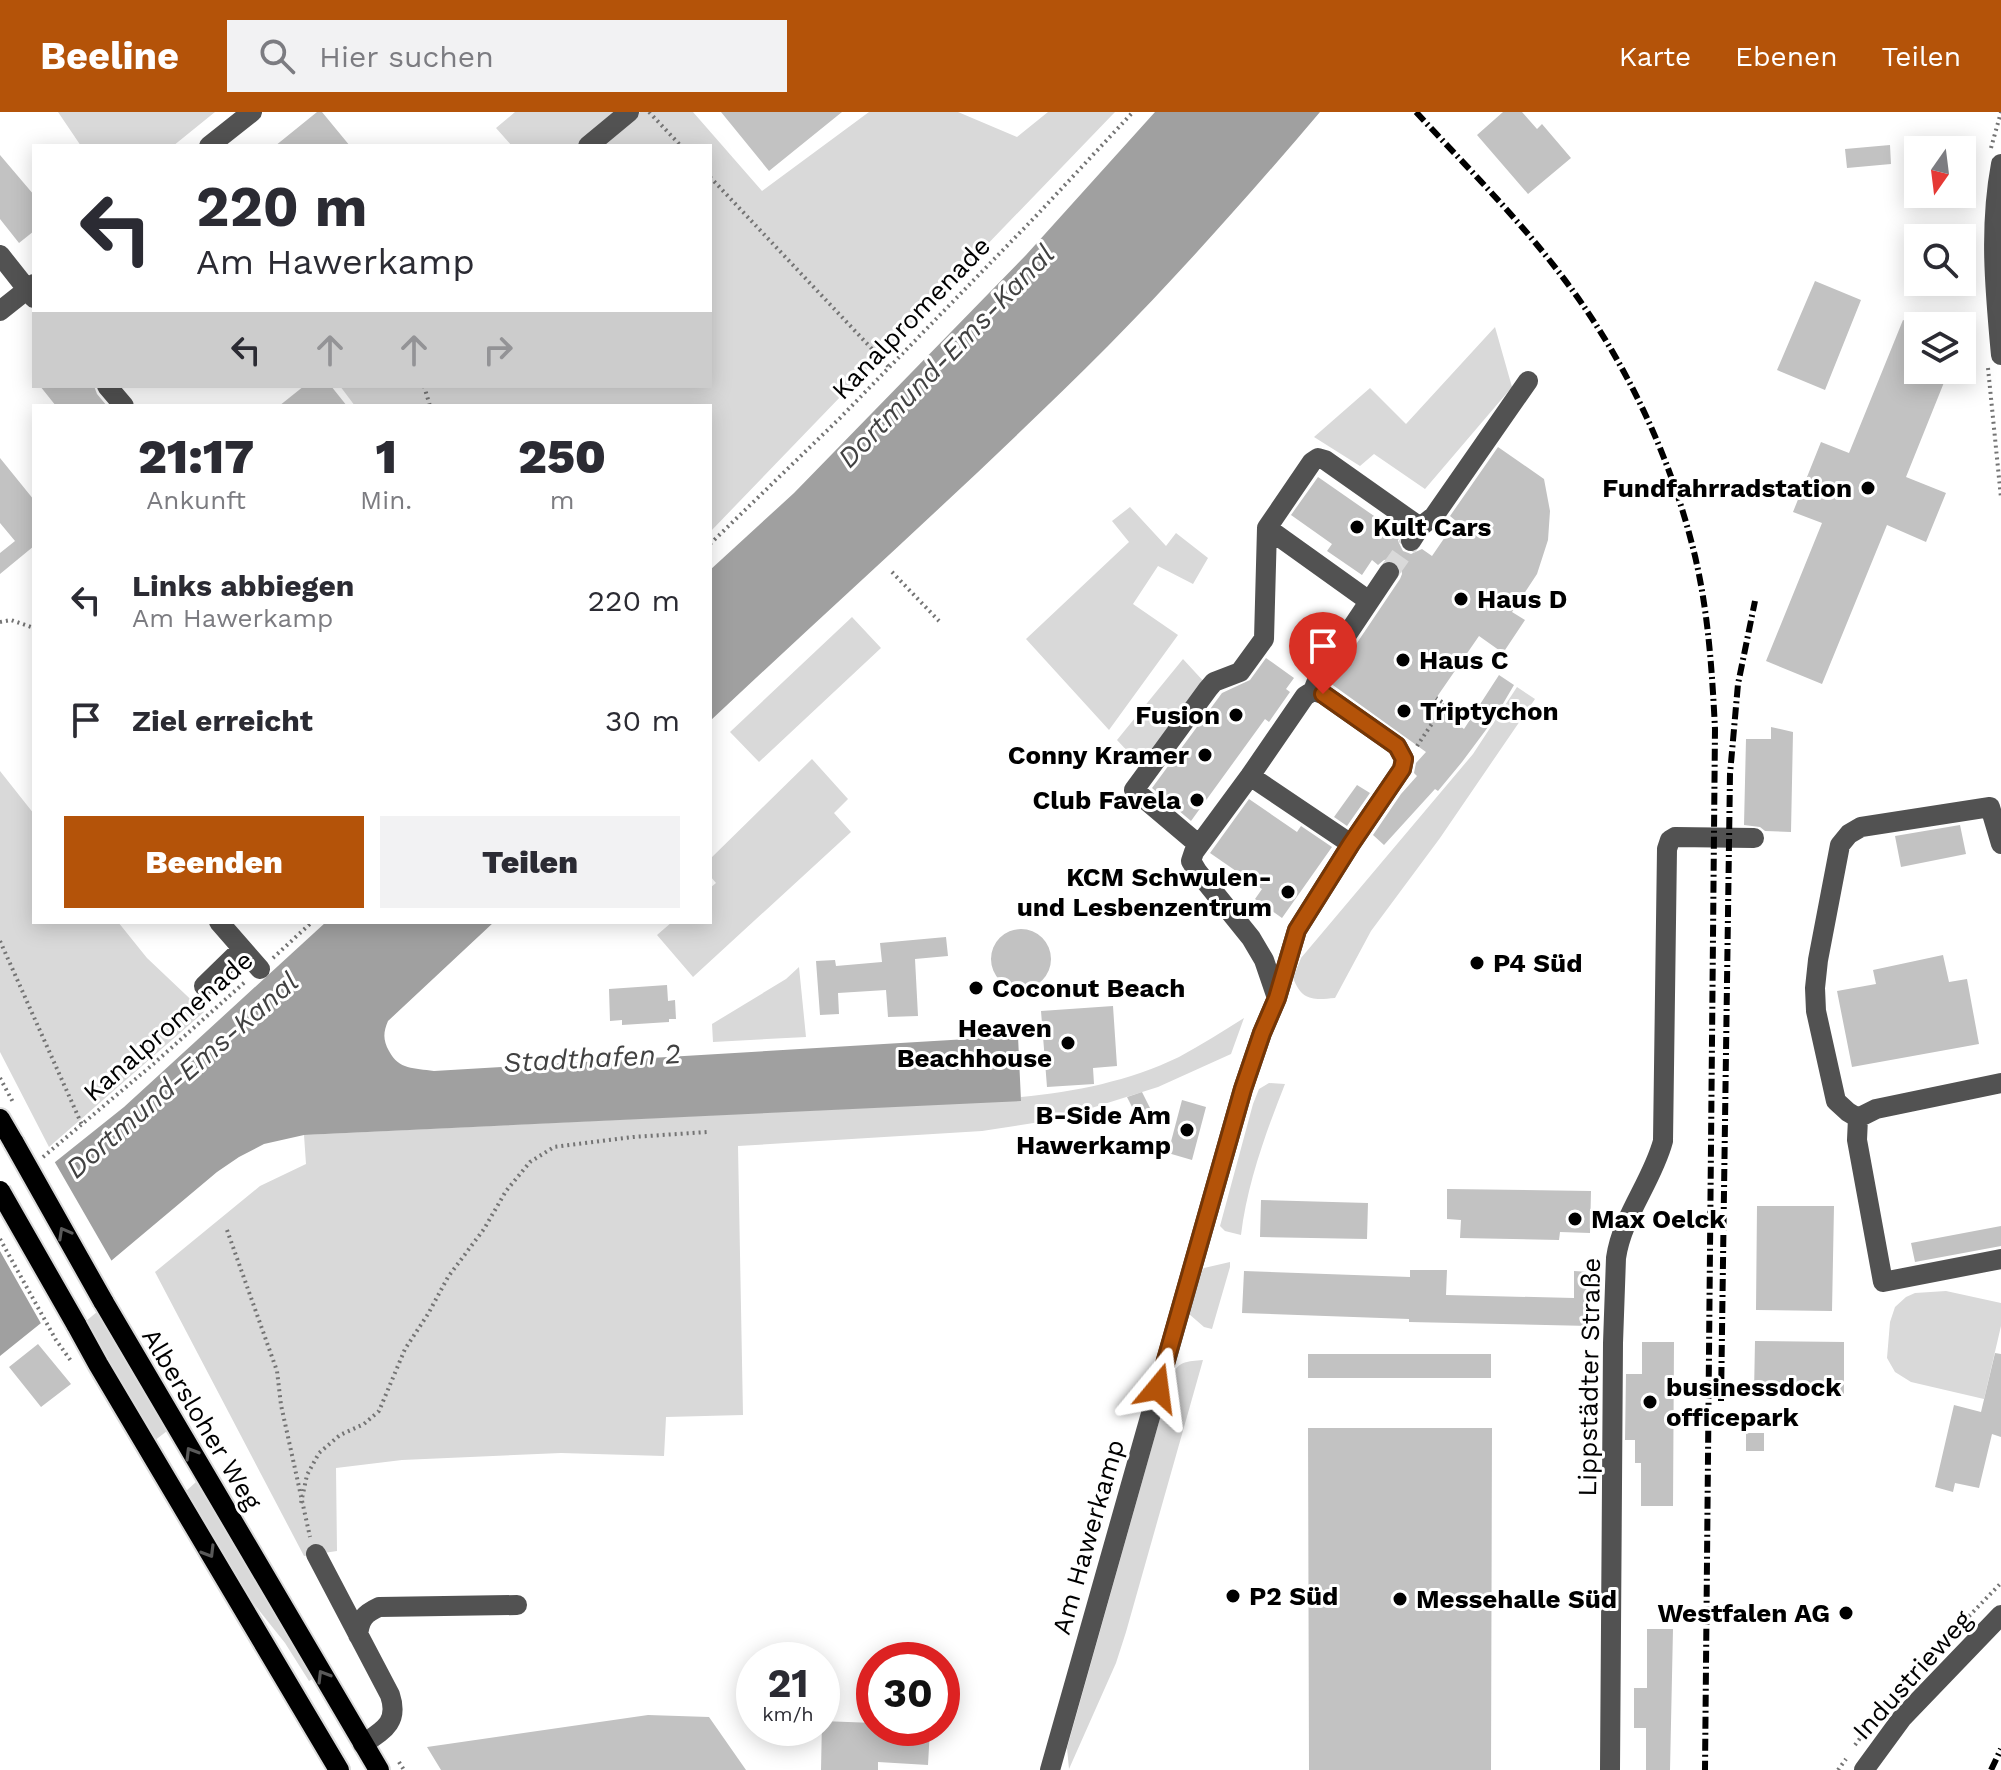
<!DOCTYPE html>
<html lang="de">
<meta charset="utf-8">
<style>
body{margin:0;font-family:"Work Sans",sans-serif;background:#f2f2f3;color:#2b2b33;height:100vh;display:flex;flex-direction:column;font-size:30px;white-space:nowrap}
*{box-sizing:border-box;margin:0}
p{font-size:26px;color:#7c7c81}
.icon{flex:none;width:44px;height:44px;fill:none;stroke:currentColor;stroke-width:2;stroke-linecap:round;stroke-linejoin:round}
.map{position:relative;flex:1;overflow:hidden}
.sheet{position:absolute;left:32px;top:292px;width:680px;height:520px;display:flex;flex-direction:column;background:#fff;border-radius:0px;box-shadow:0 4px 20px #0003}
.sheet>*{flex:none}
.banner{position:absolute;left:32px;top:32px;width:680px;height:244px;border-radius:0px;box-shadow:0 4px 20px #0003;background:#fff;color:#2b2b33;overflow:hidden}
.needle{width:52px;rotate:194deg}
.controls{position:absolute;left:1904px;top:24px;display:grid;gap:16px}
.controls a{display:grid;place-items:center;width:72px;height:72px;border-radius:0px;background:#fff;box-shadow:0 4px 20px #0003;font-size:40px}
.speed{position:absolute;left:736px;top:1530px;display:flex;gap:16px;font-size:40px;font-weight:700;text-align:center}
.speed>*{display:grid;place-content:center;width:104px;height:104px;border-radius:50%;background:#fff;box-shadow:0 4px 20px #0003;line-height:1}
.speed small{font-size:20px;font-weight:400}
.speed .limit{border:12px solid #d22;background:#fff;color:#111}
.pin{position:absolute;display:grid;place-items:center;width:68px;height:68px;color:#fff;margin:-82px -34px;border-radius:50% 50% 50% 0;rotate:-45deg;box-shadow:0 0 8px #0007}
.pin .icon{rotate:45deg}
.me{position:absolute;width:88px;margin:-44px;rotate:16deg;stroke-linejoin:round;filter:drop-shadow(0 0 6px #0008)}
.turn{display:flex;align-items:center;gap:28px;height:168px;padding:0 32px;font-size:36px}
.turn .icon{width:104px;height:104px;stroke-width:2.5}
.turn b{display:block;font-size:56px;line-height:68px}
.lanes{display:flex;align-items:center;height:76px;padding:0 32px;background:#0003;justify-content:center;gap:40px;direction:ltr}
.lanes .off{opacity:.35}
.eta{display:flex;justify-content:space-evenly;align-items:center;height:136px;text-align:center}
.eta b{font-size:48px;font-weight:800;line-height:56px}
.primary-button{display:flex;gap:16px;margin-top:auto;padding:16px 32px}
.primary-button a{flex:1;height:92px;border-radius:0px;background:#b45309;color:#fff;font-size:32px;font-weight:800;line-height:92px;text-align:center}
.primary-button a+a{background:#f2f2f3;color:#2b2b33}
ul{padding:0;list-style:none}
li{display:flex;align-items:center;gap:24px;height:120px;padding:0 32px}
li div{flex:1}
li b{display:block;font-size:30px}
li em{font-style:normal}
header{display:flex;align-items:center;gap:48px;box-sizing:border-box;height:112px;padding:0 40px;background:#b45309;color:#fff}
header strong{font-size:38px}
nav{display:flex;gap:44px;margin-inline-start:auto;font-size:28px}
.search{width:560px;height:72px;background:#f2f2f3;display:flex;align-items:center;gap:20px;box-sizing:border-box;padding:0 28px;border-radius:0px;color:#7c7c81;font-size:30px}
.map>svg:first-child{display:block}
.green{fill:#d9d9d9}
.water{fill:#a0a0a0}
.pier{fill:#fff}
.building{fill:#c2c2c2}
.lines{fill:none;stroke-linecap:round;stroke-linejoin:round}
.minor-tunnel{stroke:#d9d9d9;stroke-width:20;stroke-dasharray:20 10;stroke-linecap:butt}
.major-casing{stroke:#dbdbdb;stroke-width:24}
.path{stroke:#747474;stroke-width:4;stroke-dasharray:2 4;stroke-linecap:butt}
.minor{stroke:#525252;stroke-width:20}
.major{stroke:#000;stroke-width:20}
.rail{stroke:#000;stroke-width:6;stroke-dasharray:12 4 2 4;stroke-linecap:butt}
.major-bridge-casing{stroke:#dbdbdb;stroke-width:24;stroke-linecap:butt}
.major-bridge{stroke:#000;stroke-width:20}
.oneway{stroke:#595959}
.route-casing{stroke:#753606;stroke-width:20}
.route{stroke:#b45309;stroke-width:14}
.poi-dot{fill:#000;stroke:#fff;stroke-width:3}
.labels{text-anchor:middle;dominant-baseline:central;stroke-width:6;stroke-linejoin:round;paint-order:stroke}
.street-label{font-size:26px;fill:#000;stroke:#fff}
.poi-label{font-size:26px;font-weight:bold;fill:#000;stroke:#fff;text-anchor:start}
.water-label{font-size:28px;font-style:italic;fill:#414141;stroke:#fff}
</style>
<header>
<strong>Beeline</strong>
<div class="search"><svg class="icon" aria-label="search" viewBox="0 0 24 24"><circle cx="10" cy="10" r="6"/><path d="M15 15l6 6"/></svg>Hier suchen</div>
<nav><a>Karte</a><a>Ebenen</a><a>Teilen</a></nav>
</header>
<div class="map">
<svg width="2001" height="1658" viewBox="0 0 2001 1658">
<rect width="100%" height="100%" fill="#fff"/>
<path class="green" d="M58,0H215L173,34H81Z
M515,0H620L580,34H512L496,16Z
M640,0H693L762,79L869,0H958L1017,25L1048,0H1115L710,420V294H355L340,274H710V34H598Z
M1495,215L1512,275L1425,377L1374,342L1360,354L1314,325L1370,276L1406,312Z
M1130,395L1166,434L1176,421L1208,446L1193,472L1158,454L1133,492L1178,523L1109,618L1026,527L1129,430L1112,409Z
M852,505L881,536L759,650L730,620Z
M1183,547L1206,572L1143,656L1117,628Z
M1517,575L1535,587L1440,726L1371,819L1335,886C1313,888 1302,889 1293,866L1301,846L1473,642Z
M812,647L848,687L834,701L851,720L693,865L657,823L672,810H710V776L716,771L710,764V747Z
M0,659L34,702V810H118L147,846L204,900L49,1035L0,940Z
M799,855L806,925L713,930L712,912L786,867Z
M1244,906L1231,942L1158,975L1082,999L1040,1010L982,1019L738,1034L743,1303L666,1305L664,1344L561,1341L402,1348L336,1356L337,1439L304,1444L155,1160L260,1074L306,1052L304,1023L1021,988V985C1075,980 1129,969 1179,945C1201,933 1222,920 1244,906Z
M1269,971L1285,972C1266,1020 1247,1072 1241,1123L1225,1119L1220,1114L1253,992L1259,977Z
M1230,1150V1155L1212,1217L1204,1215L1189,1202L1202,1159L1204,1156Z
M1946,1179L2001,1191V1214L1984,1287L1911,1270L1895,1260L1887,1246L1890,1210L1895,1195L1906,1185L1915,1181Z
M97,1200L167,1319L154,1329L86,1209Z
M1203,1248L1126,1520L1116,1551L1069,1657L1067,1636L1172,1264C1179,1248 1187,1250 1203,1248Z
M196,1370L314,1566L309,1569L285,1531L243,1478L185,1380Z"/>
<path class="water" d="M1155,0H1320C1252,80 1182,159 1108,234C979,363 843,484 710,609V458L794,381L1026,143Z
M326,810H494L388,909C383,921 383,928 389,939C399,958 414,956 434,959L1018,924L1021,989L304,1023L264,1032L239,1045L217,1060L74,1180L61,1195L0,1244V1094L124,995Z"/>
<path class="pier" d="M53,1047L114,1153L76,1183L64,1198L43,1215L0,1139V1089Z"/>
<path class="building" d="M317,0H322L350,34H275Z
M721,0H842L769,59Z
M1503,0H1522L1537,17L1542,12L1571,46L1528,82L1477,23Z
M1890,33L1891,52L1847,56L1845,37Z
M0,43L34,83V119L19,131L0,107Z
M1815,169L1861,188L1825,278L1777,258Z
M1903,208L1918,214V258H1949L1906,365L1946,381L1926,430L1887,413L1822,572L1766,549L1822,411L1793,400L1821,330L1849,341Z
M40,274H94L97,282L107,294H56Z
M304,274H331L347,294H279Z
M1498,335L1544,367L1550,399L1548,428L1537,462L1512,500L1525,508L1503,541L1479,524L1432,592L1464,617L1499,563L1514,573L1494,607L1462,650L1438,679L1435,677L1384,733L1373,723L1401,682L1417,664L1414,661L1416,651L1426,640L1330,571L1400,467L1402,462L1401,455L1397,450L1391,447L1384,448L1378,453L1372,448L1362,463L1327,439L1332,432L1291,403L1318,365L1400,422L1398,429L1403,439L1411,442L1422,437L1432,444L1456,409L1450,404Z
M0,346L34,388V434L0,462V441L15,429L0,411Z
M1266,546L1294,566L1286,577L1290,580L1269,610L1265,607L1191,709L1152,676L1222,581L1250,568Z
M1771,615L1793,620L1791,720L1765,719L1760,715L1744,713L1746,627H1771Z
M1357,673L1370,681L1347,714L1334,705Z
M1249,687L1297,720L1301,714L1332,735L1282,806L1255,787L1262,777L1210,741Z
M1960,713L1966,742L1901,755L1895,724Z
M991 847a30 30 0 1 1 60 0a30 30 0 1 1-60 0Z
M946,825L948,844L915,847L918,904L888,905L886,878L838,881L839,902L820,903L816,849L835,848L836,854L882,850L880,831Z
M1943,843L1949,870L1967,867L1979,932L1852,955L1837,879L1876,872L1873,858Z
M667,873L668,889L675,888L676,907H669V910L622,913V908L610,909L609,877Z
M1113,894L1117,954L1093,956L1094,972L1047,975L1041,899Z
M1142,980L1152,1000L1137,1005L1127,985Z
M1182,988L1206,995L1192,1048L1168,1041Z
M1447,1077L1591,1079L1590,1121L1560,1120L1559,1128L1460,1126L1461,1108L1447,1107Z
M1261,1088L1368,1091L1367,1127L1260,1125Z
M1757,1094H1834L1832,1199L1756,1198Z
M2001,1114V1134L1915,1150L1911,1131Z
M1410,1158H1447L1446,1183L1574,1186V1159L1590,1160V1214L1409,1210V1207L1242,1201L1244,1159L1410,1165Z
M1755,1229L1844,1230V1282L1754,1281Z
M1642,1230H1674L1673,1394H1641V1351H1635V1328H1625L1626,1262H1642Z
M38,1232L71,1272L41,1295L9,1255Z
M1995,1241L2001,1242V1325L1992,1322L1979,1376L1955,1371L1953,1380L1935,1375L1954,1293L1981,1300Z
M1308,1242H1491V1266H1308Z
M1308,1316H1492L1491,1658H1309Z
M1746,1321H1764V1339H1746Z
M1647,1517H1673L1670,1658H1646V1616H1634V1576H1647Z
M648,1603L709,1605L746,1658H441L427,1635Z
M822,1609L874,1611V1616H930L928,1653L878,1650V1658H821Z"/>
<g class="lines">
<path class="minor-tunnel" d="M1389,460L1411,429"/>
<defs>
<path id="major" d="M0,1007L14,1031
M103,1189L379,1658
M76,1212L98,1252L339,1658"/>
</defs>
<use href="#major" class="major-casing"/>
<path class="path" d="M649,0L681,34
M1991,36L2001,0
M710,65L889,255
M1988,256L2001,386
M424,274L430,294
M710,432L840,306L1036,104L1133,0
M892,460L939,509
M0,510L11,508L34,516
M1417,634L1445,592L1436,586
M0,829L82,1013
M273,846L312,810
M0,966L14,992
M43,1045L151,954L245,870
M227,1118L277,1259L281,1293L310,1425
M0,1127L56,1228L71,1249
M301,1391L307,1363L319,1341L340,1323L364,1312L379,1299L405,1237L428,1202L448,1165L484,1117L506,1079L530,1050L554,1035L633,1025L707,1020
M1919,1556L2001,1471
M1855,1633L1867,1617
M399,1650L404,1658
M1838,1658L1846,1647"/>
<path class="minor" d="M209,34L252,0
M588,34L629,0
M2001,52C1989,116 1995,178 2001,243
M0,143L34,186
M0,199L34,172
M107,274L124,294
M1267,416L1369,489
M1411,429L1420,415L1434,404L1528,269
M1250,664L1351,732
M1199,733L1134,678L1208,577L1214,570L1240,560L1264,527L1267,416L1312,350L1318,346L1325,348L1420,415
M219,810L260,857
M204,874L242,837
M1277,886L1264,848L1251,826L1197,759L1191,749L1194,740L1250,664L1305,584L1313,579L1318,566L1389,460
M1858,1006L1848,1000L1836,989L1816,899L1815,876L1818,848L1840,733L1849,722L1861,715L1990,695L2001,732
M1858,1006L1857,1028L1883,1170L2001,1147
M1858,1006L1876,997L2001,971
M316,1442L390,1583C399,1610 384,1618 363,1632
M358,1523C360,1507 364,1502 379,1495L517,1493
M1050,1658L1243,977L1262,921L1277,886L1297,818L1351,732L1402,657L1404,647L1397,634L1323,582L1313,579
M1610,1658L1613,1231L1616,1146C1622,1104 1652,1070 1663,1029L1667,737L1670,728L1675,725L1754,726
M1864,1658L1902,1606L2001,1503"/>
<use href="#major" class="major"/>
<path class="rail" d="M1416,0C1464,52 1515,103 1558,159C1621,240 1668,337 1693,436C1708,495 1712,557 1715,617L1705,1658
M1721,1289L1730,662L1738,572L1755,489
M1991,1658L2001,1637"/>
<defs>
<path id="major-bridge" d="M14,1031L103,1189
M0,1079L76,1212"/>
</defs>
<use href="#major-bridge" class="major-bridge-casing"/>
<use href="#major-bridge" class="major-bridge"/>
</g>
<defs><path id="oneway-chevron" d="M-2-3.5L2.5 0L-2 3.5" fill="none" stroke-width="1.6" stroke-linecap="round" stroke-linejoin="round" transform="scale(2)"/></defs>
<g class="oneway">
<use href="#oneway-chevron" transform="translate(64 1121) rotate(-119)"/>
<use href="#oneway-chevron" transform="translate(191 1341) rotate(-121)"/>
<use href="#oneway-chevron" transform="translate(209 1440) rotate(59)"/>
<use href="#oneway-chevron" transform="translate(323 1564) rotate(-121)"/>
</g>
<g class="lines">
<defs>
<path id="route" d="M1158,1276L1243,977L1262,921L1277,886L1297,818L1351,732L1402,657L1404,647L1397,634L1323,582"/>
</defs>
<use href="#route" class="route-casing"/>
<use href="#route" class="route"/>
</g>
<g class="poi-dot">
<circle cx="1868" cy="376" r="8"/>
<circle cx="1357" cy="415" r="8"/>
<circle cx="1461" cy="487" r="8"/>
<circle cx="1403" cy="548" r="8"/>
<circle cx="1404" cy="599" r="8"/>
<circle cx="1236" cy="603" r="8"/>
<circle cx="1205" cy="643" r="8"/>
<circle cx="1197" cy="688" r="8"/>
<circle cx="1288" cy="780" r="8"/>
<circle cx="1477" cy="851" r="8"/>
<circle cx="976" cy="876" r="8"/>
<circle cx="1068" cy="931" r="8"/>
<circle cx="1187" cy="1018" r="8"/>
<circle cx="1575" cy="1107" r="8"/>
<circle cx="1650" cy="1290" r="8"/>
<circle cx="1233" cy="1484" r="8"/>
<circle cx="1400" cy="1487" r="8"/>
<circle cx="1846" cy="1501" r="8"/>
</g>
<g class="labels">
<g class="street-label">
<text transform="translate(911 206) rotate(-46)">Kanalpromenade</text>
<text transform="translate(168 914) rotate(-41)">Kanalpromenade</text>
<text transform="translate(1589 1265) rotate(-89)">Lippstädter Straße</text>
<text transform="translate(202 1307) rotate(59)">Albersloher Weg</text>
<text transform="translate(1088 1425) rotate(-74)">Am Hawerkamp</text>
<text transform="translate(1912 1563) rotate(-48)">Industrieweg</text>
</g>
<g class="poi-label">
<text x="1852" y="376" text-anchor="end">Fundfahrradstation</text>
<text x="1373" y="415">Kult Cars</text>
<text x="1477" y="487">Haus D</text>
<text x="1419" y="548">Haus C</text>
<text x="1420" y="599">Triptychon</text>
<text x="1220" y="603" text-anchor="end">Fusion</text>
<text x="1189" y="643" text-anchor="end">Conny Kramer</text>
<text x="1181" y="688" text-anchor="end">Club Favela</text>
<text x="1272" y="765" text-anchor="end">KCM Schwulen-<tspan x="1272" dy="30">und Lesbenzentrum</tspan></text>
<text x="1493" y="851">P4 Süd</text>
<text x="992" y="876">Coconut Beach</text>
<text x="1052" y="916" text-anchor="end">Heaven<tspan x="1052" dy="30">Beachhouse</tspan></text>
<text x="1171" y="1003" text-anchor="end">B-Side Am<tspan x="1171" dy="30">Hawerkamp</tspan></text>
<text x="1591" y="1107">Max Oelck</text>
<text x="1666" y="1275">businessdock<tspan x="1666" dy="30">officepark</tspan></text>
<text x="1249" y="1484">P2 Süd</text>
<text x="1416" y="1487">Messehalle Süd</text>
<text x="1830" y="1501" text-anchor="end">Westfalen AG</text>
</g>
<g class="water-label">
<text transform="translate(946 244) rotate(-46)">Dortmund-Ems-Kanal</text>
<text transform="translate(592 946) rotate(-3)">Stadthafen 2</text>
<text transform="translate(182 963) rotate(-41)">Dortmund-Ems-Kanal</text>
</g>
</g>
</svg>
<div class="controls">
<a><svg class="needle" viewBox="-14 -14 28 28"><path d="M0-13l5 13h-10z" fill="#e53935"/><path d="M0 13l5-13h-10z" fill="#7c7c81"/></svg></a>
<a><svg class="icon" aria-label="search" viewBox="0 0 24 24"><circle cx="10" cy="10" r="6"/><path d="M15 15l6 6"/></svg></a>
<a><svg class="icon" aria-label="layers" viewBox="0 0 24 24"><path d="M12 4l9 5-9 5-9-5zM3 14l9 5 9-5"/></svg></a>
</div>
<div class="speed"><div>21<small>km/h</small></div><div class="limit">30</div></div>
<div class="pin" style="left:1323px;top:582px;background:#d93025"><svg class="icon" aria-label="arrive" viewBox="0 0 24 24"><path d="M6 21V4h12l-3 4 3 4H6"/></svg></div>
<svg class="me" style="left:1158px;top:1276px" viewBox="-20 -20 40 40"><path d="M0-17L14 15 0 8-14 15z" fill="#b45309" stroke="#fff" stroke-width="4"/></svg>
<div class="banner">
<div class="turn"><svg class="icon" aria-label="left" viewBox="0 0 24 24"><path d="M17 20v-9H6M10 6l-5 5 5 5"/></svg><div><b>220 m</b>Am Hawerkamp</div></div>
<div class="lanes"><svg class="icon" aria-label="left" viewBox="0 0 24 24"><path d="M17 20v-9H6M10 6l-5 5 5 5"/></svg><svg class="icon off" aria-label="ahead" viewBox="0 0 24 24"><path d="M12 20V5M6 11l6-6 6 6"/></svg><svg class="icon off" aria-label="ahead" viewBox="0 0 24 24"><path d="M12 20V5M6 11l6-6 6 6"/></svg><svg class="icon off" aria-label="right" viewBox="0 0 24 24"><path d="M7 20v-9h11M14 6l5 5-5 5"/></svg></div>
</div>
<section class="sheet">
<div class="eta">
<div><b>21:17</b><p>Ankunft</p></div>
<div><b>1</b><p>Min.</p></div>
<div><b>250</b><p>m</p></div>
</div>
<ul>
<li><svg class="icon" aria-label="left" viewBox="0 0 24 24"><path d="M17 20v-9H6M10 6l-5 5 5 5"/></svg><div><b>Links abbiegen</b><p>Am Hawerkamp</p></div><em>220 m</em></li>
<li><svg class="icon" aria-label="arrive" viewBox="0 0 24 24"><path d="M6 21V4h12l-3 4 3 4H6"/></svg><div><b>Ziel erreicht</b></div><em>30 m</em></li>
</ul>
<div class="primary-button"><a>Beenden</a><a>Teilen</a></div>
</section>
</div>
